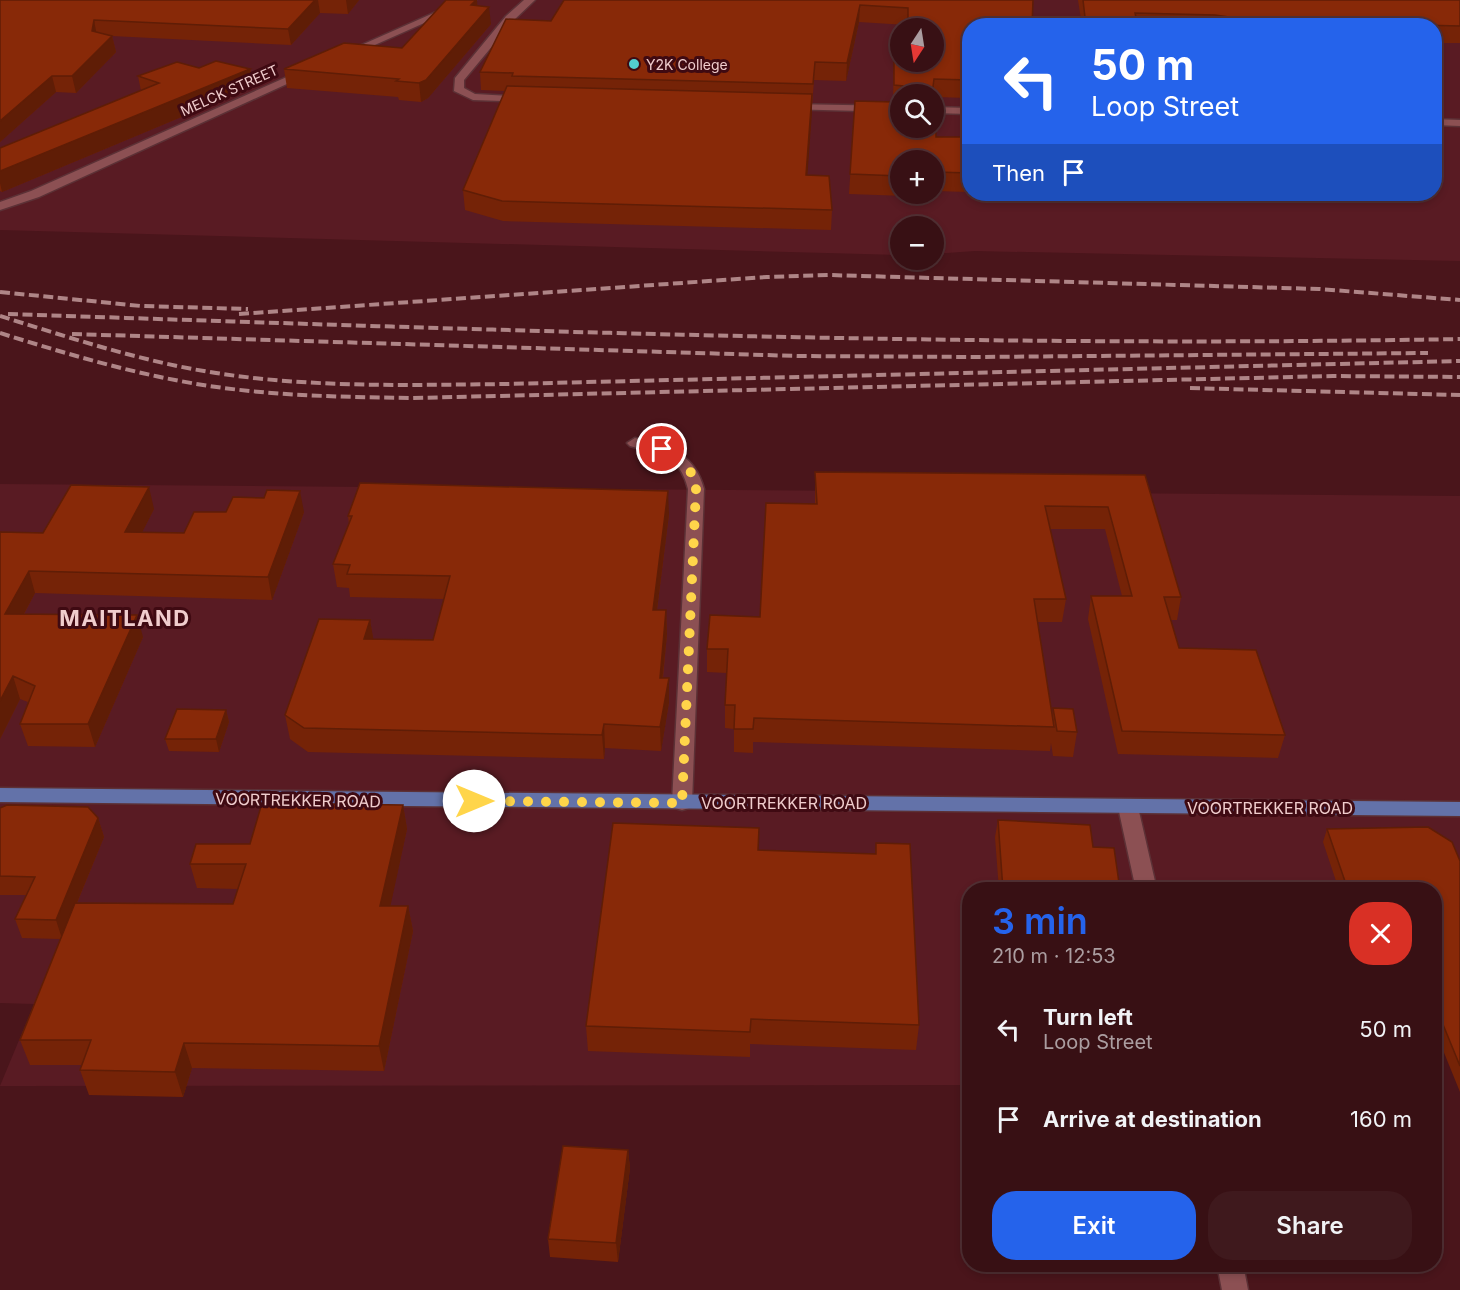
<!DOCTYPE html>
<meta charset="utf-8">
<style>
body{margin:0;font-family:Inter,sans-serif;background:#3f191d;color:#f1f3f6;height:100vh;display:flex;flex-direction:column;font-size:22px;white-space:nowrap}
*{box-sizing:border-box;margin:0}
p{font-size:20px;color:#ab9da0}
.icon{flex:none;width:33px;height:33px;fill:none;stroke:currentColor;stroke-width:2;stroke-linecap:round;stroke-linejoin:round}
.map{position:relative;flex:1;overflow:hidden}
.panel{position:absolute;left:962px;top:882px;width:480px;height:390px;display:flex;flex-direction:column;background:#381014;border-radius:24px;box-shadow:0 3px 9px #0003,0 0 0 2px #523034}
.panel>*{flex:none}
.banner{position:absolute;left:962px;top:18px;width:480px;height:183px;border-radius:24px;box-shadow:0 3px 9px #0003,0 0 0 2px #523034;background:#2563eb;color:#fff;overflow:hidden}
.needle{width:39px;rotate:192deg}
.controls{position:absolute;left:890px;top:18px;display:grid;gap:12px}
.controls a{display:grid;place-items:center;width:54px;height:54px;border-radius:50%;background:#381014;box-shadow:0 3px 9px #0003,0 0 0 2px #523034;font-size:30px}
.pin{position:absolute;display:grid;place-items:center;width:51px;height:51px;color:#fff;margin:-26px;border:3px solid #fff;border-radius:50%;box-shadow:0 2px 6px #0007}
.me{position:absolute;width:66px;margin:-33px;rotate:90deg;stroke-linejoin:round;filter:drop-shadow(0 0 4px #0008)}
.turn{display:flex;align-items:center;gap:21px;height:126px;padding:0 30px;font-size:27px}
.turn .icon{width:78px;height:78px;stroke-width:2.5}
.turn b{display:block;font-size:42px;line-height:51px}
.then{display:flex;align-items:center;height:57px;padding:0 30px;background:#0003;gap:12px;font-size:22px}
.round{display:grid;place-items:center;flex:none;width:63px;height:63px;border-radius:24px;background:#3f191d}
.summary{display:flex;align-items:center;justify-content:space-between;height:102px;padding:0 30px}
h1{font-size:36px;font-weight:600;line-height:45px;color:#2563eb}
.primary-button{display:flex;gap:12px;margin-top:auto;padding:12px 30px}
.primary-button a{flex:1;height:69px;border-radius:24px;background:#2563eb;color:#fff;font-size:24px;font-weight:600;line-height:69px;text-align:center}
.primary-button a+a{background:#3f191d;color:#f1f3f6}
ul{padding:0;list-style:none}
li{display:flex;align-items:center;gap:18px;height:90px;padding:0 30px}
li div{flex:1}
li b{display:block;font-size:22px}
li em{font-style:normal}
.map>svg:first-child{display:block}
.built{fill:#591b23;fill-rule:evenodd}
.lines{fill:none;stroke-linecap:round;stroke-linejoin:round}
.street-casing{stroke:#5c3136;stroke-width:3}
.primary-casing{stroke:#5c3136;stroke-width:3}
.street{fill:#8c5053;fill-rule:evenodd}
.primary{fill:#6372a9;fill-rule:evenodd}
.rail{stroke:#af8587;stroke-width:4;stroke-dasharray:10 4.5;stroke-linecap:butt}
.wall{fill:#752307;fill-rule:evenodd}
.shaded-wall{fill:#5f1d06}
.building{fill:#882908;stroke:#5f1d06;stroke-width:1.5}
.route{stroke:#ffd54a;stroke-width:10;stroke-dasharray:0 18}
.poi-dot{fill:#52cdcf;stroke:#3f0a12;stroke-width:2}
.labels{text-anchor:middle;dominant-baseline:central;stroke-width:6;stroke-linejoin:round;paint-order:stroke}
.far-poi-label{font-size:14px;fill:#f0cdcd;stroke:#3f0a12;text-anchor:start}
.far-street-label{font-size:14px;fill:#f0cdcd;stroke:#3f0a12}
.street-label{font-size:16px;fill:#f0cdcd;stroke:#3f0a12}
.district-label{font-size:22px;font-weight:bold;letter-spacing:1.5px;fill:#f0cdcd;stroke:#3f0a12}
</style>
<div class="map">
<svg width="1460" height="1290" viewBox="0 0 1460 1290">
<rect width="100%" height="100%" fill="#4a151b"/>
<path class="built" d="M0,0H1460V261L975,251L933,254V226H900V255L0,230ZM969,26H1434V194H969ZM900,28H933V62H900ZM900,94H933V128H900ZM900,160H933V194H900Z
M0,484L1460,496V1040L1434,1039V890H969V1085L0,1086L34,1004L0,1003Z"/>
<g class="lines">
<defs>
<path id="street" d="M463,0H476L350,56H342L341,54Z
M524,0H535L514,20L464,80V88L475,94L526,97L530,98V102L473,100L454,91L455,78L506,16Z
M307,68L311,69V73L39,197L0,210V202L31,191Z
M788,104L900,106V112L784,109L782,107Z
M933,107L969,108V114L933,113Z
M1434,119L1460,120V126L1434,125Z
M635,438C668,445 695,454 704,489L692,803L689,808L682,810L675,808L672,803L688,489C680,455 659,454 630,446L627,443Z
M1128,800L1135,802L1138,807L1157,890H1136L1118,807L1121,802Z
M1217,1264H1243L1248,1290H1222Z"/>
<path id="primary" d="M0,788L1460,802V816L0,802Z"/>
</defs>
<use href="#street" class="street-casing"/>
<use href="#primary" class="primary-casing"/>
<use href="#street" class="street"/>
<use href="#primary" class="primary"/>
<path class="rail" d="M0,292L141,306L248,309
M8,314C492,330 976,348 1460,339
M239,314L767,277L828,275L1319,289L1460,300
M0,316C71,338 143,362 216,373C313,388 411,385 508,384L1460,361
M0,333C67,354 134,374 203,385C273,396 343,397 413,398L1333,376L1460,377
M72,334L797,356L978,357L1428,353
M1190,388L1460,395"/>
</g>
<path class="wall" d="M0,0H359L348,14L320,13L291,45L112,36L116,52L76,93L56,92L0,142Z
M446,0H477V6L491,24L428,98L421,102L399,100L398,97L287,88L284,69L402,48Z
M564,0H1033L969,26V98L935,97L936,137H969V192L935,191L934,197L849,194L855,101L893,102L894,55L933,62V28H907V25L859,22L846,81L814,80L807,175L832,210L831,230L503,221L465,210L463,190L506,91L481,90L480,72L551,21ZM900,94H933V128ZM900,160H933V194H900Z
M1078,0H1460V43H1434V26H1082Z
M199,68L250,69L253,87L2,192L0,191V148L141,91L138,76Z
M815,472L1145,475L1181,597L1177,620H1171L1179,648L1285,735L1278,758L1118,754L1088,619L1091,596H1122L1105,529H1050L1066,599L1062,622H1038L1052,717L1053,708L1077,732L1073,757L1053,756L1051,743L1050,751L753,742V753L734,752V729L725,728V705L727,673L707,672V649L760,617L815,504Z
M154,509L142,532L184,533L304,512L272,600L35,593L24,614L143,637L95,747L28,746L20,724L28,702L20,699L0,739V532L43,533Z
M669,514L657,610H666L667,634L663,678H669V702L661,751L605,748L604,759L308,752L290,739L285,715L370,620L373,639L433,640L444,599L350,597L349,588L337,587L333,564L349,524L348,516Z
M226,710L229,722L219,752L169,751L165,739Z
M403,805L407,829L390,906H408L413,931L384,1071L192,1068L183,1097L89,1095L80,1070L82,1065H30L20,1040L60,939L22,938L15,919L26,895H0V808L98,818L104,837L77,903L233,904L238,889L197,888L190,864L250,844Z
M998,820L1093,847L1120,890H999L995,837Z
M759,828L758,850L875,854L876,843L919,1025L916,1050L750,1044V1057L588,1051L586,1026Z
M1327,829L1460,861V1092L1434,1028V890H1339L1323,842Z
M628,1150L630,1168L618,1262L550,1257L548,1239Z"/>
<path class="shaded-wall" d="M315,0H318L320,13L291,45L288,29Z
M346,0H359L348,14Z
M476,0H477L478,16L471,5Z
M860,5L859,22L846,81L847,63Z
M489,7L491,24L428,98L421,102L419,83Z
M94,20L97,36L92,31Z
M112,36L116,52L76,93L72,76Z
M250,69L253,87L2,192L0,183V171Z
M52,76L56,92L0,142V121Z
M812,94V112L806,194V175Z
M149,487L154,509L131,554L125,532Z
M300,491L304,512L272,600L268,577Z
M668,491L669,514L654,633L653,610Z
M29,571L35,593L12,636L5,614Z
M666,610L667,634L660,702V678Z
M137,615L143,637L95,747L88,724Z
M370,620L374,643L364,639Z
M13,676L20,699L0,739V701Z
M669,678V702L661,751L660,727Z
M226,710L229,722L219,752L216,739Z
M604,724L605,748L604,759L602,735Z
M403,805L407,829L385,931L380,906Z
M98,818L104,837L62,939L56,920Z
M408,906L413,931L384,1071L379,1046Z
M184,1043L192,1068L183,1097L175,1072Z
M628,1150L630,1168L618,1262L616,1243Z"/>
<path class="building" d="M0,0H315L288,29L94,20L92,31L112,36L72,76H52L0,121Z
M446,0H476L471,5L489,7L426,80L419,83L396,81L399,79L284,69L344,43L402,48Z
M564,0H1033L1032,26H969V80L934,79L932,94H900V128H933V96L935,97L936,137H969V173L936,172V177H933V160H900V176L850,174L855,101L894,102V96L903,94V86L894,85V55H900V62H933V28H908V8L860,5L847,63L815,62L813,84L512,76L513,73L480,72L506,19L551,21Z
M1083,0H1460V26L1257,21L1215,15L1135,13L1138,26H1086Z
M216,61L250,69L0,171V148L159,83L138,76L177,62L199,68Z
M507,86L812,94L806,175L829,176L832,210L502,201L463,190Z
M815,472L1145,475L1181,597H1164L1179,648L1256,650L1285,735L1122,731L1091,596H1132L1108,507L1045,506L1066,599H1034L1054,727L754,718L753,729H734L735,705H725L728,649H707L710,615L760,617L766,503L817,504Z
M360,483L668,491L653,610H666L660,678H669L660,727L604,724L602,735L304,728L285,715L319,619L370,620L364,639L433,640L450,576L347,574L350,565L333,564L352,516H348Z
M71,485L149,487L125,532L184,533L194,512H226L233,497L264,498L267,490L300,491L268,577L29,571L5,614L137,615L88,724H20L35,686L13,676L0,701V532L43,533Z
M1053,708L1073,709L1077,732L1057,731Z
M177,709L226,710L216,739H165Z
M262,803L403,805L380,906H408L379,1046L184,1043L175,1072L80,1070L91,1040H20L75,903L233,904L246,864H190L196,844H250Z
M7,805L88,807L98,818L56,920L15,919L35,877L0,876V808Z
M998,820L1090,825L1093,847L1114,848L1120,890H1003Z
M613,823L759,828L758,850L876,854V843L910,844L919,1025L751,1019L750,1032L586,1026Z
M1428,827L1452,842L1460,861V1066L1435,1005H1434V890H1348L1327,829Z
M563,1146L628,1150L616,1243L548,1239Z"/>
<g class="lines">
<path class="route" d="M474,801L682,803L696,489C693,467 681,459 662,449"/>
</g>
<circle class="poi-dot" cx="634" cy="64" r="6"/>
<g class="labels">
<g class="far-poi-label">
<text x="646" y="64">Y2K College</text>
</g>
<g class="far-street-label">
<text transform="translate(229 90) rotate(-24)">MELCK STREET</text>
</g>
<g class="street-label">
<text transform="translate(298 800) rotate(1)">VOORTREKKER ROAD</text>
<text x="784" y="803">VOORTREKKER ROAD</text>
<text x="1270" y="808">VOORTREKKER ROAD</text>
</g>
<g class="district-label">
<text x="125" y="618">MAITLAND</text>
</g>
</g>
</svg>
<div class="controls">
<a><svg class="needle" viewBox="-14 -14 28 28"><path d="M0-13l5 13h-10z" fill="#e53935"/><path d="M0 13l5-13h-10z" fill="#ab9da0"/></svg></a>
<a><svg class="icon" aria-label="search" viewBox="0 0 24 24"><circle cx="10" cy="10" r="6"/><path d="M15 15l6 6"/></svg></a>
<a>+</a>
<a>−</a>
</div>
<div class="pin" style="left:662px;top:449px;background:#d93025"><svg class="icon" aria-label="arrive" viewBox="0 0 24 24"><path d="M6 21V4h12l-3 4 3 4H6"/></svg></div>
<svg class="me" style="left:474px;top:801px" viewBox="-20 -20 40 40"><circle r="19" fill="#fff"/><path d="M0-13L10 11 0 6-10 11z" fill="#ffd54a"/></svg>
<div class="banner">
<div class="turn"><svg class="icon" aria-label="left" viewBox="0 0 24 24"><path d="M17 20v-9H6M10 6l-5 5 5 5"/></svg><div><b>50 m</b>Loop Street</div></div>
<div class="then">Then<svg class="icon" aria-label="arrive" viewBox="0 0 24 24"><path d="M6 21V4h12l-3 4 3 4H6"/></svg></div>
</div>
<section class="panel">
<div class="summary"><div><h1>3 min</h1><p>210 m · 12:53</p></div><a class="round" style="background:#d93025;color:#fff"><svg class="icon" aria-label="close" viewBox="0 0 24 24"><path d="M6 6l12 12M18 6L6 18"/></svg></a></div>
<ul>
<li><svg class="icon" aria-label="left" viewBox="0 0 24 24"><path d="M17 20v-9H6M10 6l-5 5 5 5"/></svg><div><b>Turn left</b><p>Loop Street</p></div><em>50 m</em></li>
<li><svg class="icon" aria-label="arrive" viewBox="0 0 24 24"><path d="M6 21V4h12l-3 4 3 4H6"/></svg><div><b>Arrive at destination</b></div><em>160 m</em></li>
</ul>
<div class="primary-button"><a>Exit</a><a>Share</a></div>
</section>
</div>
